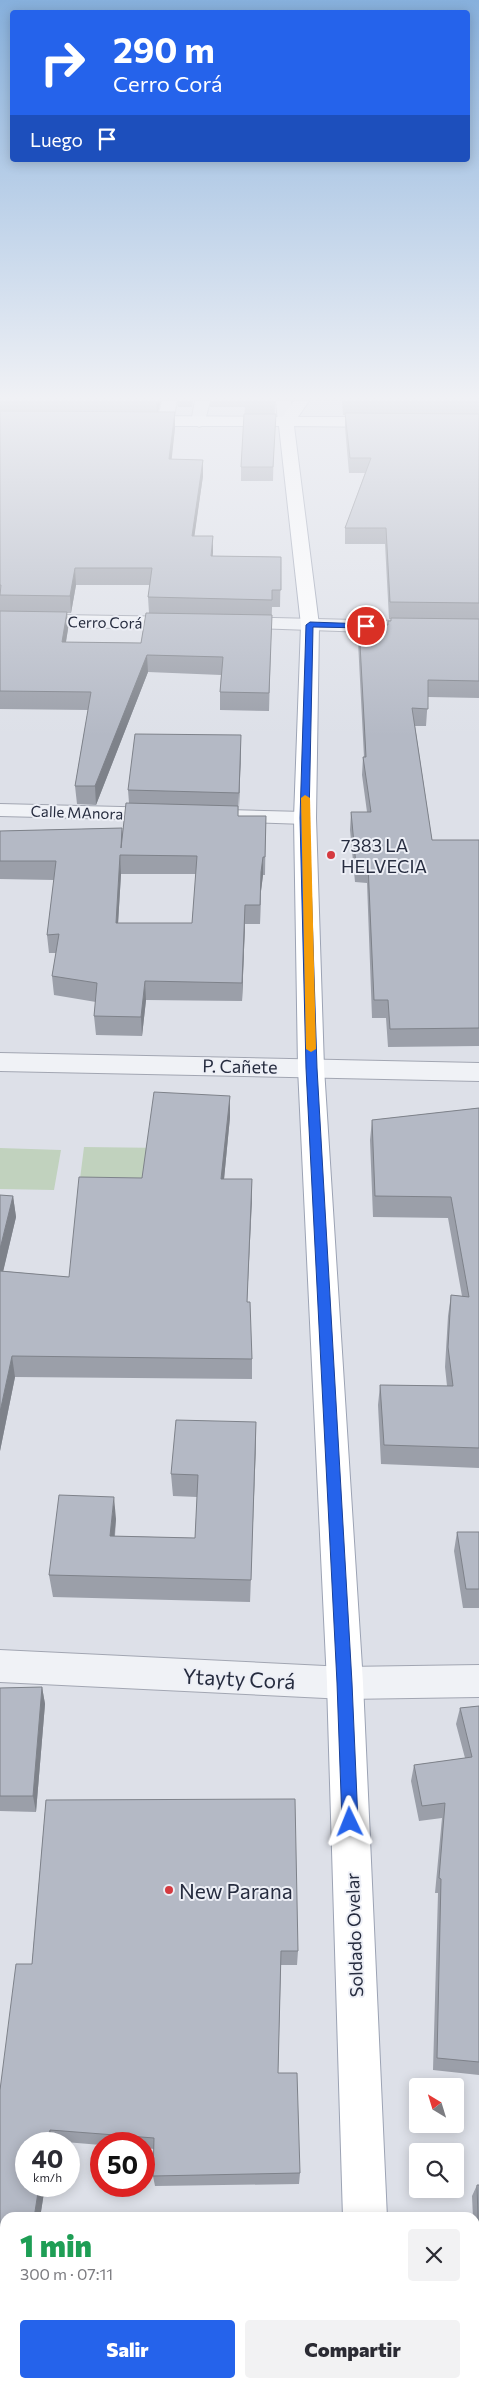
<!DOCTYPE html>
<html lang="es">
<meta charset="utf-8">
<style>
body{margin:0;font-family:Commissioner,sans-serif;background:#f2f2f3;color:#2b2b33;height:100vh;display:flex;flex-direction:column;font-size:19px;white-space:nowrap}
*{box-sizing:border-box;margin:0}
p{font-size:16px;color:#7c7c81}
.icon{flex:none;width:28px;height:28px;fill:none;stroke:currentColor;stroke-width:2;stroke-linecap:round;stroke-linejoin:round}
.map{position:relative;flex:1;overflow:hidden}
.details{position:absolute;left:0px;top:2212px;width:480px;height:176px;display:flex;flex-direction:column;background:#fff;border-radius:15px 15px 0 0;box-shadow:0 2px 12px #0003}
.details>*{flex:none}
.guide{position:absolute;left:10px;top:10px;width:460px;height:152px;border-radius:5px;box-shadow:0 2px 12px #0003;background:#2563eb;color:#fff;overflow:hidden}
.needle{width:32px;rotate:322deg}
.fabs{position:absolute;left:409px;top:2078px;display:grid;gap:10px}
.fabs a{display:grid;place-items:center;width:55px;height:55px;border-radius:5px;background:#fff;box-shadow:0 2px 12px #0003;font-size:25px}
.speed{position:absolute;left:15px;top:2132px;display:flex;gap:10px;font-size:25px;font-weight:700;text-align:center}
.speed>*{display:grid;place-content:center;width:65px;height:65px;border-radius:50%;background:#fff;box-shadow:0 2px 12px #0003;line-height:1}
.speed small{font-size:12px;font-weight:400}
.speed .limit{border:8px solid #d22;background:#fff;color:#111}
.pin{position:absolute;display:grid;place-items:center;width:42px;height:42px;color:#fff;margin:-21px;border:2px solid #fff;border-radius:50%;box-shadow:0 1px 5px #0007}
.me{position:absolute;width:55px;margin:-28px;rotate:358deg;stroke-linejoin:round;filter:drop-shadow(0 0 4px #0008)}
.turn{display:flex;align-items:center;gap:18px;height:105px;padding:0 20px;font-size:22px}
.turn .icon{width:65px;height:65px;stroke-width:2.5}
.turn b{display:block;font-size:35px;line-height:42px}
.then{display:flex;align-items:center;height:48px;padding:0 20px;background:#0003;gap:10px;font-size:19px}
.round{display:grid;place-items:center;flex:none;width:52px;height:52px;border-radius:5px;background:#f2f2f3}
.headline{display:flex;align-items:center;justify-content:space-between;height:85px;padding:0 20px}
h1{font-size:30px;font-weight:800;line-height:38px;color:#1e9e55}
.primary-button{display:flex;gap:10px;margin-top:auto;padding:10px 20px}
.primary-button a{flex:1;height:58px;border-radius:5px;background:#2563eb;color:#fff;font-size:20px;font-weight:800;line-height:58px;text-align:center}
.primary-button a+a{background:#f2f2f3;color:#2b2b33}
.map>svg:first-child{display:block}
.green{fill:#c1d2be}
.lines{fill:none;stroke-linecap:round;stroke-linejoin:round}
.minor-casing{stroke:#a2a6b2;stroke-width:2}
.major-casing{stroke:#9ca3b4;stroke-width:2}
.minor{fill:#f0f2f6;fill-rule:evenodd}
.major{fill:#fff;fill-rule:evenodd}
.wall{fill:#9b9fa9;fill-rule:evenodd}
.shaded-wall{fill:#7e828a}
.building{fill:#b4b9c5;stroke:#7e828a;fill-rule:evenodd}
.route{fill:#2563eb;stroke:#184099}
.slow{fill:#f59e0b}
.poi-dot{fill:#d53a40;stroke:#edeff6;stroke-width:2}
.labels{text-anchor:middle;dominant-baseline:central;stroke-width:4;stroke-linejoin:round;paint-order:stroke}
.far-street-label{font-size:15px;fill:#262c3f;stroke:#edeff6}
.poi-label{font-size:18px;fill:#262c3f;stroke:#edeff6;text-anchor:start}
.street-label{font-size:18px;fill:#262c3f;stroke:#edeff6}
.near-street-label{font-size:21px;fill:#262c3f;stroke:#edeff6}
.near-poi-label{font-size:21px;fill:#262c3f;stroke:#edeff6;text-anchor:start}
</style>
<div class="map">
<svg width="479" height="2388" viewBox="0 0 479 2388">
<rect width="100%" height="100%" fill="#dde0e8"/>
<path class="green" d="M84,1147L167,1148L162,1189L79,1187Z
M0,1148L61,1150L54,1190L0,1189Z"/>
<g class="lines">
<defs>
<path id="minor" d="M162,401H177L173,421L165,426L157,421Z
M195,401H210L204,425L199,427L191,422Z
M276,401H291L294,422L291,425L286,427L278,422Z
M0,614L181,617L188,619L190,623L188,627L181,629L0,626Z
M234,617L396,621L403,623L405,627L403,631L396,633L227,627L225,623L227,619Z
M0,804L161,808L169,809L172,814L169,819L161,820L0,816Z
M229,810L305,812L313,813L316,818L313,823L305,824L221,821L218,816L221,811Z
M0,1053L479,1063V1081L0,1071Z
M0,1650L345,1667L479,1665V1697L345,1699L0,1682Z"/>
<path id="major" d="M294,401H309L298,417H383L391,422L383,427L294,426L319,625L316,818L324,1068L363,1683L387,2218H343L327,1683L298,1068L294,818L301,625L279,426H138L130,421L138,416L282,417Z
M349,2384H395V2388H349Z"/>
</defs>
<use href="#minor" class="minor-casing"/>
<use href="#major" class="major-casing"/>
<use href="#minor" class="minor"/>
<use href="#major" class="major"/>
</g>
<path class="wall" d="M0,401H161L158,412L175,428L171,459L203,460V476L194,536L213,556L281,557L280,607H272L269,711L220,710V692L221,675L148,672L96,805L77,804L75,786L88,710L0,709ZM76,585H150L148,597L149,613L141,643L66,642L68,629L67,613H71Z
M177,401H193L192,407H178Z
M210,401H275L273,481H241V467L245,407H210Z
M342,401H479V698L428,697L426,726H415L432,840H479V1046L388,1047L386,1018H372L367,883L355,882L350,830L351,812H367L362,775L363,757H364L358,642L359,625H387L388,621H390L391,619H389L385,544H345V528L365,473H349L345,428V415H343Z
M241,750L238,816H266L265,875H263L261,891L260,924H245L242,1001L146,1000L142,1036L96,1035L94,1016L96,1002L54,995L52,976L56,953H49L47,935L54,880L0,879V831L122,828V834L129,803L128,790ZM121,874H196L192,923H118Z
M230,1096V1117L224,1179H252L247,1302L252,1359V1379L15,1377L0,1451V1195L13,1196L16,1217L3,1271L69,1277L142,1178Z
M479,1108V1468L381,1464L378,1405L380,1385L447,1386L445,1367L448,1316L451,1295L462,1296L448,1218L373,1217L370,1140L372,1120Z
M256,1422L250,1602L53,1597L49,1575L116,1519L115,1536L195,1538L197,1497L173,1496L171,1474Z
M457,1532H479V1608H463L454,1551Z
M42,1687L45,1704L36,1812L0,1811V1688Z
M479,1706V2075L433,2070L438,1893H435L442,1818L419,1821L411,1781L414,1765L465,1758L456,1724L460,1708Z
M46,1800L298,1951L297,1965H281L278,2073L300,2173L299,2184L155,2186L153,2176L154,2149L144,2148V2144H101V2145L53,2141L26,2186H45L40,2218H5V2240L0,2239V2090L32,1964Z
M477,2185H479V2388H477L475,2304V2218H473L472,2196Z"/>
<path class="shaded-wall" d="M156,401H161L157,414Z
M175,412V428L170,475L169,459Z
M203,460V476L192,553V536Z
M213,536V553L211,573V556Z
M75,568L76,585L71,613L70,596Z
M67,612L68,629L63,659L62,642Z
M147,655L148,672L96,805L95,786Z
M241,735V750L239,808V793Z
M120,855L121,874L117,941L116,923Z
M263,857V875L261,891L260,924L261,872Z
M245,905V924L242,1001V983Z
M145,981L146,1000L142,1036L141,1017Z
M230,1096V1117L222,1200L221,1179Z
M252,1179V1200L246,1323L247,1302Z
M13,1196L16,1217L0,1285V1249Z
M12,1356L15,1377L0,1451V1412Z
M256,1422V1444L250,1602L251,1580Z
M114,1497L116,1519L112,1558L110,1536Z
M42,1687L45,1704L36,1812L33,1796Z
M50,2130L53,2141V2144H47Z
M39,2186H45L40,2218H34Z
M165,2384H168L167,2388H165Z"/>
<path class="building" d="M0,411L175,412L169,459L203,460L192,536H213L211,556L281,557V590H272V600L148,597L152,568H75L70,596L0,595L1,585H0Z
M345,413L479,414V603L390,602L386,528H345L371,458H350Z
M244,414H276L273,467H241Z
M0,611L67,612L62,642L141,643L146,613L272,615L269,693L220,692L223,657L147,655L95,786H75L91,692L0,691Z
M391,618L479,619V681L428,680V709L412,708L432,840H479V1028L390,1029L388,1000H374L368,865H356L351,812H371L363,757H366L359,625H388V621H391Z
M135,734L241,735L239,793L128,790Z
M126,803L238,806V816H266L265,857H263L261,872L260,905H245L242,983L145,981L141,1017L94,1016L97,983L52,976L59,934L47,935L56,861H0V831L122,828L121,848ZM120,855L197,856L192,923H116Z
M154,1092L230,1096L221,1179H252L247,1302H250L252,1359L12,1356L0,1412V1271L69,1277L79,1177L142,1178Z
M479,1108V1448L384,1445L380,1385L453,1386L448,1347L451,1295L469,1297L451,1197L375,1196L372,1120Z
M0,1195L13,1196L0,1249Z
M176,1420L256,1422L251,1580L49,1575L59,1495L114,1497L110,1536L195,1538L198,1475L171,1474Z
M457,1532H479V1589H466Z
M42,1687L33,1796H0V1688Z
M479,1706V2062L437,2058L441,1879L439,1878L445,1803L422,1806L414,1765L472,1757L460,1708Z
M295,1799L298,1951H281L278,2073H297L300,2173L153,2176L154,2138L50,2130L47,2144H26V2186H39L34,2218H5V2230H0V2090L16,1964H32L46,1800Z
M477,2185H479V2250Z
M5,2283V2384H165V2388H0V2318Z"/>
<linearGradient id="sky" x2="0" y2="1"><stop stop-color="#87b0dc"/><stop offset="0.54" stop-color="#f0f1f5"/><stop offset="1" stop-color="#f0f1f5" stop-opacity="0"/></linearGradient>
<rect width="479" height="736" fill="url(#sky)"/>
<path class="route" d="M310,622L366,624L370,626L366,628L313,627L309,818L317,1068L352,1683L358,1822L355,1827L350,1829L345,1827L342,1822L337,1683L306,1068L300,818L306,625Z"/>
<path class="slow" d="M305,795L310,798L316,1049L311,1052L306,1049L301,798Z"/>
<g class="poi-dot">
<circle cx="331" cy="855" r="5"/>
<circle cx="169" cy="1890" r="5"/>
</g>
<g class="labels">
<g class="far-street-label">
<text transform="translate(105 622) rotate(1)">Cerro Corá</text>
<text transform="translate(77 812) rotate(2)">Calle MAnora</text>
</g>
<g class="poi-label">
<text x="341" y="845">7383 LA<tspan x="341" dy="21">HELVECIA</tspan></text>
</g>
<g class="street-label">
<text transform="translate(240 1066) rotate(1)">P. Cañete</text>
<text transform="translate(354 1935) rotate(-92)">Soldado Ovelar</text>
</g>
<g class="near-street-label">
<text transform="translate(239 1678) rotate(3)">Ytayty Corá</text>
</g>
<g class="near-poi-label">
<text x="179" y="1890">New Parana</text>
</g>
</g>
</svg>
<div class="fabs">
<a><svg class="needle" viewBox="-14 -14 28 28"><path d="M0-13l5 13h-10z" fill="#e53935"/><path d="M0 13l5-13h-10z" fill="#7c7c81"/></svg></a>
<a><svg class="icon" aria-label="search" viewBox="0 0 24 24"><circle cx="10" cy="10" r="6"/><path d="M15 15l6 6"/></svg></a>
</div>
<div class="speed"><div>40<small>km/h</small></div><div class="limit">50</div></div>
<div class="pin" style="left:366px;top:626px;background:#d93025"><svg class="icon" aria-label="arrive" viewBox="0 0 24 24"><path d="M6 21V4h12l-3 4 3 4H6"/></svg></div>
<svg class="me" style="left:350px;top:1822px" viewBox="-20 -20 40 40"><path d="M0-17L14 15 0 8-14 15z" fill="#2563eb" stroke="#fff" stroke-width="4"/></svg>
<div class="guide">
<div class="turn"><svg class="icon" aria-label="right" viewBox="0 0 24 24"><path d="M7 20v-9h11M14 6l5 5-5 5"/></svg><div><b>290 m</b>Cerro Corá</div></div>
<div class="then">Luego<svg class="icon" aria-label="arrive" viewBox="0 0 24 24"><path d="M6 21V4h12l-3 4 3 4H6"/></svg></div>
</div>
<section class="details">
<div class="headline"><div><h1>1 min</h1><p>300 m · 07:11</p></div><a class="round"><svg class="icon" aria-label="close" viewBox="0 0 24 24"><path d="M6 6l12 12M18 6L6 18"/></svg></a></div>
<div class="primary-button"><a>Salir</a><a>Compartir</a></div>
</section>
</div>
